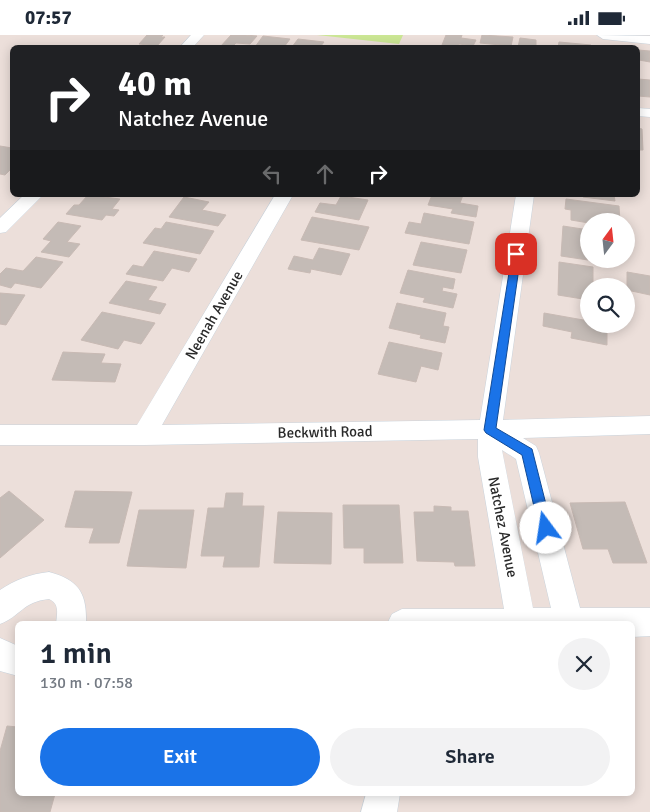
<!DOCTYPE html>
<meta charset="utf-8">
<style>
body{margin:0;font-family:Signika,sans-serif;background:#f2f2f3;color:#1f2937;height:100vh;display:flex;flex-direction:column;font-size:19px;white-space:nowrap}
*{box-sizing:border-box;margin:0}
p{font-size:16px;color:#747a83}
.icon{flex:none;width:28px;height:28px;fill:none;stroke:currentColor;stroke-width:2;stroke-linecap:round;stroke-linejoin:round}
.map{position:relative;flex:1;overflow:hidden}
.details{position:absolute;left:15px;top:586px;width:620px;height:175px;display:flex;flex-direction:column;background:#fff;border-radius:8px;box-shadow:0 2px 12px #0003}
.details>*{flex:none}
.top-card{position:absolute;left:10px;top:10px;width:630px;height:152px;border-radius:8px;box-shadow:0 2px 12px #0003;background:#202124;color:#fff;overflow:hidden}
.needle{width:32px;rotate:15deg}
.buttons{position:absolute;left:580px;top:178px;display:grid;gap:10px}
.buttons a{display:grid;place-items:center;width:55px;height:55px;border-radius:50%;background:#fff;box-shadow:0 2px 12px #0003;font-size:25px}
.pin{position:absolute;display:grid;place-items:center;width:42px;height:42px;color:#fff;margin:-21px;border-radius:10px;box-shadow:0 2px 8px #0006}
.me{position:absolute;width:55px;margin:-28px;rotate:346deg;stroke-linejoin:round;filter:drop-shadow(0 0 4px #0008)}
.turn{display:flex;align-items:center;gap:18px;height:105px;padding:0 25px;font-size:22px}
.turn .icon{width:65px;height:65px;stroke-width:2.5}
.turn b{display:block;font-size:35px;line-height:42px}
.lanes{display:flex;align-items:center;height:48px;padding:0 25px;background:#0003;justify-content:center;gap:25px;direction:ltr}
.lanes .off{opacity:.35}
.round{display:grid;place-items:center;flex:none;width:52px;height:52px;border-radius:26px;background:#f2f2f3}
.overview{display:flex;align-items:center;justify-content:space-between;height:85px;padding:0 25px}
h1{font-size:30px;font-weight:600;line-height:38px}
.button{display:flex;gap:10px;margin-top:auto;padding:10px 25px}
.button a{flex:1;height:58px;border-radius:30px;background:#1a73e8;color:#fff;font-size:20px;font-weight:600;line-height:58px;text-align:center}
.button a+a{background:#f2f2f3;color:#1f2937}
.status{display:flex;justify-content:space-between;align-items:center;height:35px;padding:0 25px;background:#fff;direction:ltr}
.status svg{height:14px;fill:currentColor}
.map>svg:first-child{display:block}
.green{fill:#cbe694}
.building{fill:#c4bbb6;stroke:#c8bab4}
.lines{fill:none;stroke-linecap:round;stroke-linejoin:round}
.minor-casing{stroke:#c9d3dc;stroke-width:1}
.minor{fill:#fff;fill-rule:evenodd}
.route{fill:#1a73e8;stroke:#114b97}
.labels{text-anchor:middle;dominant-baseline:central;stroke-width:5;stroke-linejoin:round;paint-order:stroke}
.street-label{font-size:15px;fill:#292929;stroke:#fff}
</style>
<div class="status"><b>07:57</b><svg viewBox="0 0 49 12"><path d="M0 12V9h3v3zM5 12V6h3v6zM10 12V3h3v9zM15 12V0h3v12zM26 1h20v11H26zM47 4h2v5h-2z"/></svg></div>
<div class="map">
<svg width="650" height="777" viewBox="0 0 650 777">
<rect width="100%" height="100%" fill="#ecdfda"/>
<path class="green" d="M317,0H403L399,9Z"/>
<path class="building" d="M147,0H163L161,2H165L157,11L139,9Z
M231,0H245L257,1L250,9L236,8L232,12H220Z
M446,0H462L461,3L476,5L473,11L459,9L458,12L442,10Z
M482,0L513,2L511,11L480,8Z
M263,1L290,4L284,12H255Z
M520,3L536,5V11L551,12H518Z
M298,4L324,7L320,12H292Z
M559,7L591,10V12H558Z
M638,15L650,16V27L639,25Z
M638,44L650,45V62L638,61Z
M638,93L642,94L643,115H638Z
M0,111L12,113V129L10,131H12V133L5,140L0,139Z
M88,160L120,164L112,174L119,175L114,181L106,180L102,185L66,179L74,170H79Z
M432,160H463L460,168L478,171L476,182L451,178L453,174L428,170Z
M583,160H614L615,166L583,162Z
M341,161L368,165L359,185L315,177L320,168L336,170Z
M184,162L209,167L202,175L226,180L218,191L169,182Z
M566,164L619,171L620,186L589,188L571,185V175L565,174Z
M424,178L474,187L469,209L405,198L409,187L421,189Z
M312,182L369,192L359,215L301,205Z
M58,187L81,191L67,207L80,209L69,222L41,217L51,206L43,204Z
M166,187L214,196L200,219L143,208L155,193L161,194Z
M563,191L589,195L588,225L561,221Z
M421,207L467,215L461,238L413,230Z
M319,213L350,219L341,240L311,234L310,238L288,234L294,221L313,225Z
M154,216L197,224L189,237L172,233L163,246L126,239L133,230L143,232Z
M36,222L63,227L41,253L15,248L11,253L0,250V239L6,233L23,236Z
M559,227L593,232V251H589V265L558,260Z
M408,235L455,244L453,254L443,252L442,256L457,259L453,273L423,267L425,263L400,258Z
M627,237L650,241V260L627,255Z
M126,246L157,252L148,265L166,269L160,279L109,268Z
M0,258L25,260L6,290L0,289Z
M397,268L446,278L443,291L449,292L445,308L420,303L421,300L389,293Z
M102,277L155,288L141,309L124,305L118,314L81,305Z
M544,278L589,286V289H607V310L571,303L572,297L543,291Z
M389,307L442,318L438,335L421,331L416,347L378,339Z
M63,317L105,319L101,328L121,329L115,347L52,345Z
M9,456L44,485L0,523V463Z
M75,456L132,457L119,508H89L94,493L65,492Z
M226,458H243L242,471H264L259,532H223L225,521H201L208,473H224Z
M625,467L647,528H613L608,514H583L570,468Z
M343,470H399L403,528H364V513H344Z
M434,471L451,472V476H468L475,531H455L454,527L417,526L414,477H434Z
M139,475H194L186,533L127,531Z
M278,477L332,478L331,529L274,528Z
M7,691L18,692V759H55L50,777H0V716Z"/>
<g class="lines">
<defs>
<path id="minor" d="M191,0H204L193,12H180Z
M597,0L650,1V9L603,4Z
M638,73L650,74V82L638,81Z
M24,160H43L6,197L0,198V183Z
M275,160H293L162,390L480,385L516,160H534L503,385L650,381V399L523,403L536,411L539,418L580,573H650V601L632,602V589H387L392,579L402,574H504L478,422V404L144,410H0V390H137ZM502,415L516,424L551,573H533Z
M49,537C79,545 87,558 86,589H56C57,578 60,569 49,564C22,567 21,581 0,589V555C15,545 30,539 49,537Z
M0,603L18,611V641L0,636Z
M366,759H400L397,777H361Z"/>
</defs>
<use href="#minor" class="minor-casing"/>
<use href="#minor" class="minor"/>
</g>
<path class="route" d="M516,216L521,219L496,393L532,414L533,418L552,493L550,497L546,499L541,497L539,493L522,420L486,398L484,395L512,219Z"/>
<g class="labels">
<g class="street-label">
<text transform="translate(214 280) rotate(-60)">Neenah Avenue</text>
<text transform="translate(325 397) rotate(-1)">Beckwith Road</text>
<text transform="translate(503 492) rotate(79)">Natchez Avenue</text>
</g>
</g>
</svg>
<div class="buttons">
<a><svg class="needle" viewBox="-14 -14 28 28"><path d="M0-13l5 13h-10z" fill="#e53935"/><path d="M0 13l5-13h-10z" fill="#747a83"/></svg></a>
<a><svg class="icon" aria-label="search" viewBox="0 0 24 24"><circle cx="10" cy="10" r="6"/><path d="M15 15l6 6"/></svg></a>
</div>
<div class="pin" style="left:516px;top:219px;background:#d93025"><svg class="icon" aria-label="arrive" viewBox="0 0 24 24"><path d="M6 21V4h12l-3 4 3 4H6"/></svg></div>
<svg class="me" style="left:546px;top:493px" viewBox="-20 -20 40 40"><circle r="19" fill="#fff"/><path d="M0-13L10 11 0 6-10 11z" fill="#1a73e8"/></svg>
<div class="top-card">
<div class="turn"><svg class="icon" aria-label="right" viewBox="0 0 24 24"><path d="M7 20v-9h11M14 6l5 5-5 5"/></svg><div><b>40 m</b>Natchez Avenue</div></div>
<div class="lanes"><svg class="icon off" aria-label="left" viewBox="0 0 24 24"><path d="M17 20v-9H6M10 6l-5 5 5 5"/></svg><svg class="icon off" aria-label="ahead" viewBox="0 0 24 24"><path d="M12 20V5M6 11l6-6 6 6"/></svg><svg class="icon" aria-label="right" viewBox="0 0 24 24"><path d="M7 20v-9h11M14 6l5 5-5 5"/></svg></div>
</div>
<section class="details">
<div class="overview"><div><h1>1 min</h1><p>130 m · 07:58</p></div><a class="round"><svg class="icon" aria-label="close" viewBox="0 0 24 24"><path d="M6 6l12 12M18 6L6 18"/></svg></a></div>
<div class="button"><a>Exit</a><a>Share</a></div>
</section>
</div>
